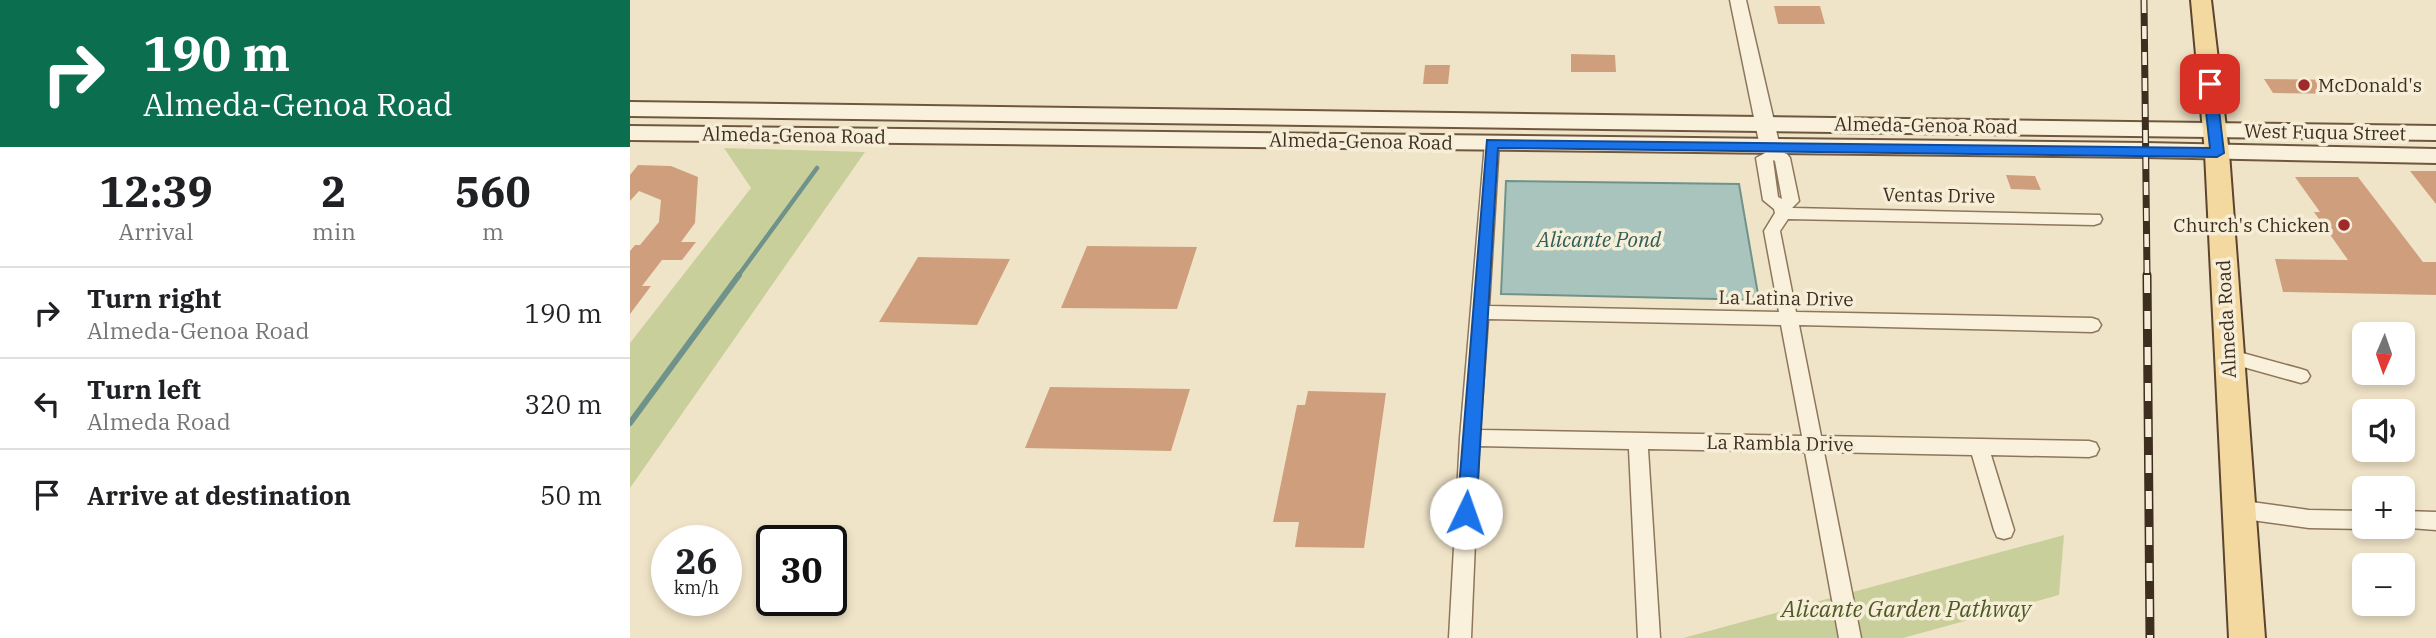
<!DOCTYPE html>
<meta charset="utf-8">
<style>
body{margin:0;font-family:"IBM Plex Serif",serif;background:#f6f6f6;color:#202124;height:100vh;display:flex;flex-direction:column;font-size:26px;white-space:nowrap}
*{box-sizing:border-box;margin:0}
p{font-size:23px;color:#757577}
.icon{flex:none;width:38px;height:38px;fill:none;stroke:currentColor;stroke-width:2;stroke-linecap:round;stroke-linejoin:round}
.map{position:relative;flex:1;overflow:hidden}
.sheet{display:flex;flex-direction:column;background:#fff;width:630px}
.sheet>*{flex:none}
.banner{background:#0b6e4f;color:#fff;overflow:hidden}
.needle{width:46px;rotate:182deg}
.tools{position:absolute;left:1722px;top:322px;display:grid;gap:14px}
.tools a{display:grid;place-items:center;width:63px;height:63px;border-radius:10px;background:#fff;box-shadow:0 4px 10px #0003;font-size:35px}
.speed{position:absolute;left:21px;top:525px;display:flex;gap:14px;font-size:35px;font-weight:700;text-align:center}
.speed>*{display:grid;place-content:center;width:91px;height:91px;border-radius:50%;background:#fff;box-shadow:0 4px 10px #0003;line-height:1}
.speed small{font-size:18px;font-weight:400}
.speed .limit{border:4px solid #111;border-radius:10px;background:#fff;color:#111}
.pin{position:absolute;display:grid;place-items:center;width:60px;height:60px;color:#fff;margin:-30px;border-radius:14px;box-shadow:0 4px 10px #0006}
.me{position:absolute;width:77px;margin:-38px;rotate:3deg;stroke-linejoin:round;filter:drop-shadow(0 0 5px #0008)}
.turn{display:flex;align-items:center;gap:24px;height:147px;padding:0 28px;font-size:32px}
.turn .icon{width:91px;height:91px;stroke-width:2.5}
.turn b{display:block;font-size:49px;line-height:60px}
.eta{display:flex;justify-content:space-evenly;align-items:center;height:119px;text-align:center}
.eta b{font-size:42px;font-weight:800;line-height:49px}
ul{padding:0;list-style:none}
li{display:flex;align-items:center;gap:21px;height:91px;padding:0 28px;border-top:2px solid #e0e0e0}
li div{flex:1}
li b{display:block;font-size:26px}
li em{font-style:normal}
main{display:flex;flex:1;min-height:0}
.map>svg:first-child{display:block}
.green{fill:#c9cf9b}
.water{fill:#a9c4bc;stroke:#6f938a;stroke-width:2}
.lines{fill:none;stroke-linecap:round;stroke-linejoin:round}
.stream-far1{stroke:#6f938a;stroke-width:4.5}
.stream{stroke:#6f938a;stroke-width:6}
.building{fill:#cf9f7d}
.minor-casing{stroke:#8d765c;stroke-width:3}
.tertiary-casing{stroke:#8d765c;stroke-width:3}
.secondary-casing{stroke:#6f573f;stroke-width:4}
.primary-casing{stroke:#5b4430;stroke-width:4}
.minor{fill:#faf1dc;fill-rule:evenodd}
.tertiary{fill:#faf1dc;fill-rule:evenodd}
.secondary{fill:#faf1dc;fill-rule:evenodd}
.primary{fill:#f3d9a0;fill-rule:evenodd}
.rail-far1-casing{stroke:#3d2e20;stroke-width:7}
.rail-casing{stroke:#3d2e20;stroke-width:9}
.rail-far1{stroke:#f7eed8;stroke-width:4.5;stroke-dasharray:13;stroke-linecap:butt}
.rail{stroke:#f7eed8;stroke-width:6;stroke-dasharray:18;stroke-linecap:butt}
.route{fill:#1a73e8;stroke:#114b97;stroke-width:2}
.poi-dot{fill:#9e2a2b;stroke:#f7eed8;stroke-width:2.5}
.labels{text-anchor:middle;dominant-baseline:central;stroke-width:7;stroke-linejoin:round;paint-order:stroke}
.poi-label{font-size:19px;fill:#3d2e20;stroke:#f7eed8;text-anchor:start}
.street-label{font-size:19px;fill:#3d2e20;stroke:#f7eed8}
.water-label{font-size:21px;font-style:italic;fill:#2f5d5a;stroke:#f7eed8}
.near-park-label{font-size:23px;font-style:italic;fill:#4d5a26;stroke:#f7eed8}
</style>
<main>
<section class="sheet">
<div class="banner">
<div class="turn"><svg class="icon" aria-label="right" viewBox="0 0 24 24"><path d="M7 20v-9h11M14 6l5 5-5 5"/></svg><div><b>190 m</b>Almeda-Genoa Road</div></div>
</div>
<div class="eta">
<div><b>12:39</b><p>Arrival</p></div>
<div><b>2</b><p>min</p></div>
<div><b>560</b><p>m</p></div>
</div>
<ul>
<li><svg class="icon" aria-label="right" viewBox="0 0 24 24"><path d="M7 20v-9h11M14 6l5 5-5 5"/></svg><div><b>Turn right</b><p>Almeda-Genoa Road</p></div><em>190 m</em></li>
<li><svg class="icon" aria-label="left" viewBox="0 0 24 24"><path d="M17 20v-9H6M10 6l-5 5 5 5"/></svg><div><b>Turn left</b><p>Almeda Road</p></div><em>320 m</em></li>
<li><svg class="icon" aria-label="arrive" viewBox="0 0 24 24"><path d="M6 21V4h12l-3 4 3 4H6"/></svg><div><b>Arrive at destination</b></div><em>50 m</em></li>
</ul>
</section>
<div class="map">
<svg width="1806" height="638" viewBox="0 0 1806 638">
<rect width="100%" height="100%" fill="#f0e4c8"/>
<path class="green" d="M94,148L235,152L0,488V343L121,188Z
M1434,535L1429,595L1273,638H1053Z"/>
<path class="water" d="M876,181L1109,184L1129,300L871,294Z"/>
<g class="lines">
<path class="stream-far1" d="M108,276L187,168"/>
<path class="stream" d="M0,423L109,275"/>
</g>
<path class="building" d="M1144,6H1190L1195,24H1148Z
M941,54L985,55L986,72H941Z
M795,65H820L818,84H793Z
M1634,79L1720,80L1731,94L1643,93Z
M8,165L41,166L68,177L65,223L51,242H66L52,260H32L12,286H21L0,314V251L5,245H10L29,222L31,200L9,191L0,201V175Z
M1780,171H1806V204Z
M1376,175L1405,176L1411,190L1381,189Z
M1665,177H1728L1793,262H1806V295L1653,292L1645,259L1718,260L1684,212H1690Z
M457,246L567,247L547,309L431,308Z
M288,257L380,259L347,325L249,322Z
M420,387L560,389L541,451L395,448Z
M678,391L756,393L734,548L665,547L669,522H643L667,405H675Z"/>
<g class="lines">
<defs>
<path id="minor" d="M862,138L869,143L859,306L1149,312L1134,231L1145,213L1144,209L1133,200L1126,158L1142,149L1157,154L1160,158L1169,201L1162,208L1470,215L1472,219L1470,223L1464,225L1158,219L1150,231L1166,312L1462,318L1468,320L1471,325L1468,330L1462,332L1169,325L1191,436L1459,441L1466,443L1469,449L1466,455L1459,457L1361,455L1384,530L1381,537L1374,539L1367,537L1364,530L1342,455L1194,452L1231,638H1209L1175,452L1018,449L1030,638H1008L999,449L849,446L841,638H819L830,438L855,143ZM1143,160L1145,161L1152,199L1148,197ZM858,319L1151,325L1172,436L850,430Z
M1598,349L1671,369L1677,371L1680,376L1677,381L1671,383L1592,361L1589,356L1592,351Z
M1607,500L1679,510L1734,511V527H1740L1734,529L1679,528L1607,518L1600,515L1597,509L1600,503Z
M1773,511L1806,512V530L1767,527H1773Z"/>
<path id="tertiary" d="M1100,0H1116L1150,147L1147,152H1133L1130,147Z"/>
<path id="secondary" d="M0,102L1806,126V140L0,116Z
M0,126L1515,143L1806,149V163L1515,157L0,140Z"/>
<path id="primary" d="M1561,0H1581L1599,153L1635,638H1599L1575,153Z"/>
</defs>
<use href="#minor" class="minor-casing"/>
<use href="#tertiary" class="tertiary-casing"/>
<use href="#secondary" class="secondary-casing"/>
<use href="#primary" class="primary-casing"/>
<use href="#minor" class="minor"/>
<use href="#tertiary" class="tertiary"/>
<use href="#secondary" class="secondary"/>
<use href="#primary" class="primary"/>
<defs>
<path id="rail-far1" d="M1514,0L1517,276"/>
<path id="rail" d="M1517,275L1520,638"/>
</defs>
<use href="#rail-far1" class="rail-far1-casing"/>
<use href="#rail" class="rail-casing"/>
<use href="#rail-far1" class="rail-far1"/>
<use href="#rail" class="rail"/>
</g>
<path class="route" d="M1580,80L1586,84L1594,153L1587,157L868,148L846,513L843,519L836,521L830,519L827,513L857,140L1580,148L1573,84Z"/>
<g class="poi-dot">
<circle cx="1674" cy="85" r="7"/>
<circle cx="1714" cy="225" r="7"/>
</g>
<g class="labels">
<g class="poi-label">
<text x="1688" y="85">McDonald's</text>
<text x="1700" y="225" text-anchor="end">Church's Chicken</text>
</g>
<g class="street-label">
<text transform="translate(1296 125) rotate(1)">Almeda-Genoa Road</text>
<text transform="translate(1695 132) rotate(1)">West Fuqua Street</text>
<text transform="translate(164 135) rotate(1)">Almeda-Genoa Road</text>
<text transform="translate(731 141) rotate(1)">Almeda-Genoa Road</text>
<text transform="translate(1309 195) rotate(1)">Ventas Drive</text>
<text transform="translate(1156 298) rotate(1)">La Latina Drive</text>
<text transform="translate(1596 319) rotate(-93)">Almeda Road</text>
<text transform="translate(1150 443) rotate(1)">La Rambla Drive</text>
</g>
<g class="water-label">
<text x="969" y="239">Alicante Pond</text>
</g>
<g class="near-park-label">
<text x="1276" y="608">Alicante Garden Pathway</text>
</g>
</g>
</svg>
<div class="tools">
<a><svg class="needle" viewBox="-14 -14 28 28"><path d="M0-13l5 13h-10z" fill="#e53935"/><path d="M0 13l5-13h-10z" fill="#757577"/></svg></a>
<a><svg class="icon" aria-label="sound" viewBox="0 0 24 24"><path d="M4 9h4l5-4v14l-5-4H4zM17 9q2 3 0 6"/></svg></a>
<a>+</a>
<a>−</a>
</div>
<div class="speed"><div>26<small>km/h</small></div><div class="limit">30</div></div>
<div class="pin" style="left:1580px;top:84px;background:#d93025"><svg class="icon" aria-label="arrive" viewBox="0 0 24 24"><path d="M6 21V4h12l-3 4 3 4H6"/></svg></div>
<svg class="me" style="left:836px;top:513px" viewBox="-20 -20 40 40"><circle r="19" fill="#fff"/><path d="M0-13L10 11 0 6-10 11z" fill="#1a73e8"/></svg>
</div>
</main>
